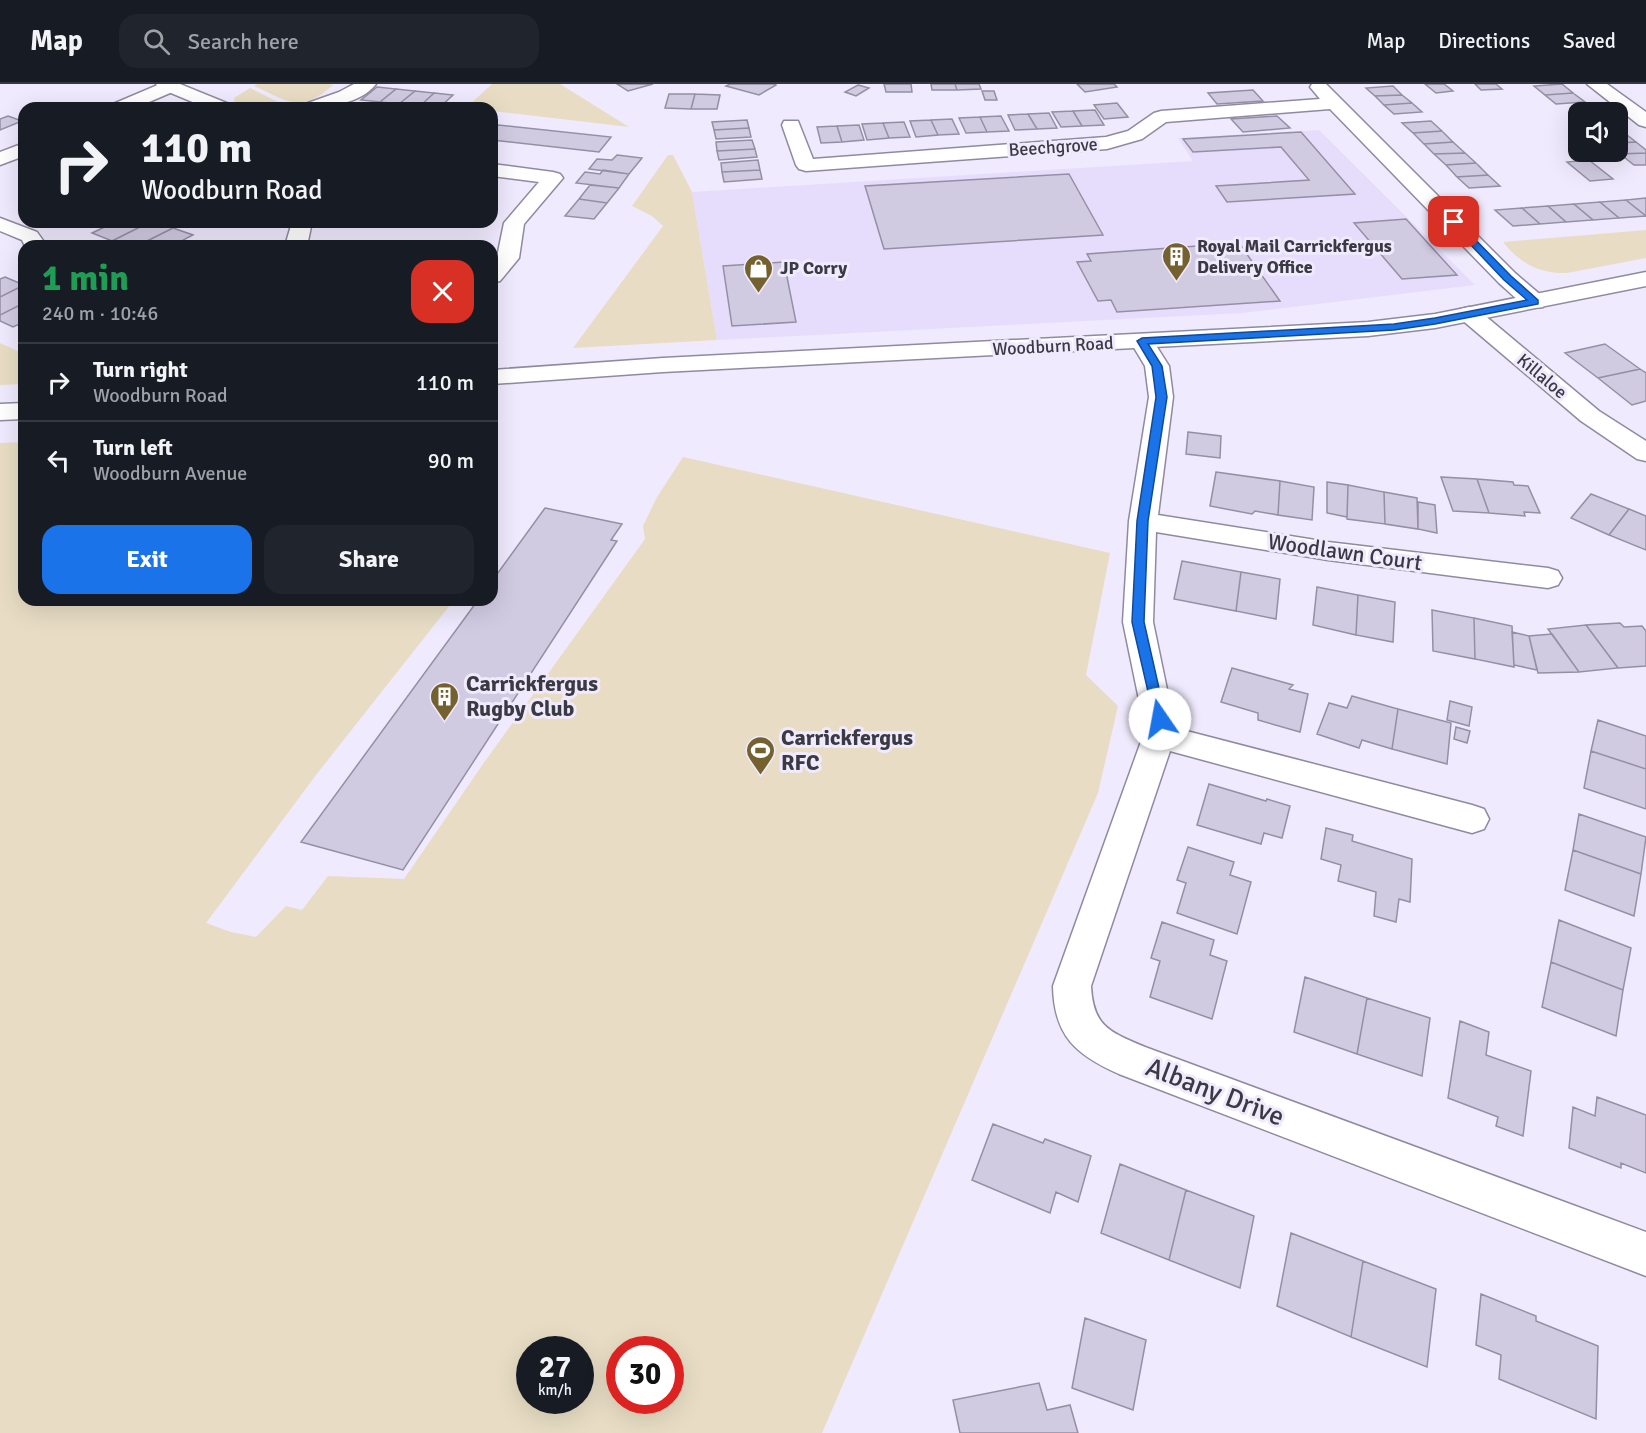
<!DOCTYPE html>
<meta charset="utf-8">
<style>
body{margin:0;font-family:Signika,sans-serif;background:#20242c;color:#f1f3f6;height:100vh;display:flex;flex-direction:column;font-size:22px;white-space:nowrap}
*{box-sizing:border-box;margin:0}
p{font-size:20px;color:#9ea1a6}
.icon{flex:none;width:33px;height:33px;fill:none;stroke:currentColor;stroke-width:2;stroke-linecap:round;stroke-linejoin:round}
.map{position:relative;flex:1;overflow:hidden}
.details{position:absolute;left:18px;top:156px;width:480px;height:366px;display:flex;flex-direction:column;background:#171b24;border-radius:18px;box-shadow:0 6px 24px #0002}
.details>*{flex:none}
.hud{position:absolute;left:18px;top:18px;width:480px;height:126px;border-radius:18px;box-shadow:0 6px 24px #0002;background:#171b24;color:#f1f3f6;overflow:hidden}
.fabs{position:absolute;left:1568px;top:18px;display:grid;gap:12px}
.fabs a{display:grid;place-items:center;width:60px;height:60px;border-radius:12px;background:#171b24;box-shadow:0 6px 24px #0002;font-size:30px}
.speed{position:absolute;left:516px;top:1252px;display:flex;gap:12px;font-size:30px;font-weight:700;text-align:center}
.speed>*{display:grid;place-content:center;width:78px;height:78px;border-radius:50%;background:#171b24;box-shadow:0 6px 24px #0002;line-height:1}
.speed small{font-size:15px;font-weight:400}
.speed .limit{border:9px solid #d22;background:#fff;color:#111}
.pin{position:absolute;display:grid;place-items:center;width:51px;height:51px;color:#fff;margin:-26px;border-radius:12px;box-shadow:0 3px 9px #0006}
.me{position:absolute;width:66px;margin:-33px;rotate:348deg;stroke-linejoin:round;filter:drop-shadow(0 0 4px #0008)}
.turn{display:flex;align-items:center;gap:21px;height:126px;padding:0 24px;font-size:27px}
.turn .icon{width:78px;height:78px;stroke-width:2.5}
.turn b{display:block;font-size:42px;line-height:51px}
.round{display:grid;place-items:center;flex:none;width:63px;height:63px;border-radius:18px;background:#20242c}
.head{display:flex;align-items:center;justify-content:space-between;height:102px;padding:0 24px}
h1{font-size:36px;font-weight:700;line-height:45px;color:#1e9e55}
.button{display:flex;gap:12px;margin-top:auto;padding:12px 24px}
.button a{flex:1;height:69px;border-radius:18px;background:#1a73e8;color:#fff;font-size:24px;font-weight:700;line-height:69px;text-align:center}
.button a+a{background:#20242c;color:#f1f3f6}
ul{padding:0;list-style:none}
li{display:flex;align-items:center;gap:18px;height:78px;padding:0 24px;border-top:2px solid #363941}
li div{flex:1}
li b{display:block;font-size:22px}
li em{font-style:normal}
header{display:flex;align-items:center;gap:36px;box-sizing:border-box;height:84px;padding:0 30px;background:#171b24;border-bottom:2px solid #363941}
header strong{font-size:28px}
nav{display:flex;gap:33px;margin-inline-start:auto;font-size:21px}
.search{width:420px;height:54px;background:#20242c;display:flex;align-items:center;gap:15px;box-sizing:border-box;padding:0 21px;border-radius:18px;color:#9ea1a6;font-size:22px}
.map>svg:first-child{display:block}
.built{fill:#e6ddfc}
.green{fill:#e8ddc4;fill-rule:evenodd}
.building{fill:#d1cbe2;stroke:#958fa5;stroke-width:1.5}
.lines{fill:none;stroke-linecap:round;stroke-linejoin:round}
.minor-casing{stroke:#908aa0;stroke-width:3}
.tertiary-casing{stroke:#908aa0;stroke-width:3}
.minor{fill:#fff;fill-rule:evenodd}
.tertiary{fill:#fff;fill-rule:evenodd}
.route{fill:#1a73e8;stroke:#114b97;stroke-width:1.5}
.labels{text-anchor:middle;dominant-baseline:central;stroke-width:6;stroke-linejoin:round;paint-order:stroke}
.far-street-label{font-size:18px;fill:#3b3942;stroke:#efeafd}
.far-poi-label{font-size:18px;font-weight:bold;fill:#3b3942;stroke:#efeafd;text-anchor:start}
.street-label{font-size:22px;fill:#3b3942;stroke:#efeafd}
.poi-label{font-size:22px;font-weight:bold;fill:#3b3942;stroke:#efeafd;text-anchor:start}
.near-street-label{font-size:27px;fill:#3b3942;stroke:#efeafd}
</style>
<header>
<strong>Map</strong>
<div class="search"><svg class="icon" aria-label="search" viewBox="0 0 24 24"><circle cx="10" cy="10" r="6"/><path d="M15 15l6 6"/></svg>Search here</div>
<nav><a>Map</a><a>Directions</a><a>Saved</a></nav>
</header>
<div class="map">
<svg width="1646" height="1349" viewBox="0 0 1646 1349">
<rect width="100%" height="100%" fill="#efeafd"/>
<path class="built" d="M1319,46L1475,201L1242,229L717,256L692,108L1193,77L1178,54Z"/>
<path class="green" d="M257,0H329L333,1C300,30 290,18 254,2Z
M492,0H560L629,43L492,27V24H466Z
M250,4L286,22V23L244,24L235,20L234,14Z
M668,71H673L692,108L717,256L573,264L663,142L652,132L632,122Z
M1646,146V174L1567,189C1541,190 1519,179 1503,158Z
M0,259L24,270V300L0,301Z
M24,358V516H454L316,691L206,839L231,848L256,853L286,822L302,826L328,792L404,795L483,680L645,455L643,442L657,413L683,373L1110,469L1086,591L1118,622L1098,709L822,1349H0V359ZM530,1266H580V1317H530ZM620,1266H670V1317H620Z"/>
<path class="building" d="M617,0H653L628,7Z
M730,0H774L776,1L759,11L726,2Z
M884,0H911L912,8H886Z
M931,0H955L957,6H932Z
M955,0H979L981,5L957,6Z
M1077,0H1114L1117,3L1085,8Z
M1425,0H1444L1453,7L1436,9Z
M1475,0H1496L1502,5L1481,6Z
M1562,0L1573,9L1545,11L1534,2Z
M858,1L869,4L856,12L845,8Z
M1393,2L1402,11L1375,12L1366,4Z
M377,3L396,5L380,18L361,16Z
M396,5L415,7L399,20L380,18Z
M1253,6L1263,17L1217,20L1208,9Z
M415,7L434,9L419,23L399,20Z
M982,7H994L997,16H985Z
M434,9L453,11L439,24L419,23Z
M1573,9L1585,18L1556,20L1545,11Z
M669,10H695L691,25L665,24Z
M695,10L720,11L717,25H691Z
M1402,11L1412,19L1384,21L1375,12Z
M1117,19L1128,33L1104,35L1094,21Z
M1412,19L1422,28L1394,30L1384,21Z
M1095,26L1104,41L1082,42L1073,27Z
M1073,27L1082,42L1061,43L1052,28Z
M1049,29L1057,44L1037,45L1028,30Z
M1028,30L1037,45L1015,46L1008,31Z
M8,32L22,37L0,46V35Z
M1001,32L1009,47L987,48L980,33Z
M1277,32L1290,44L1243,48L1231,35Z
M980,33L987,48L966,49L959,34Z
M952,35L959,50L938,51L931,36Z
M747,36L749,44L714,46L712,38Z
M931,36L938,51L916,53L910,37Z
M1431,37L1442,47L1413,49L1402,39Z
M904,38L910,53L889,54L883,39Z
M883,39L889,54L867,56L862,40Z
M498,41L611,53L599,68L492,56V47Z
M859,41L864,56L842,58L837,42Z
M837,42L842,58L821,59L817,43Z
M749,44L751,53L716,55L714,46Z
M1442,47L1453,58L1424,60L1413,49Z
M1622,47L1636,58L1617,59V48Z
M1301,48L1355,110L1227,118L1216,102L1309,96L1281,63L1193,68L1183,55Z
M752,56L755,65L717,67L716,58Z
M1453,58L1465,69L1434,70L1424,60Z
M1636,58L1646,66V69L1620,70L1616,68L1617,59Z
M755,65L757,73L719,76L717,67Z
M1465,69L1476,79L1446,81L1434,70Z
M1646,69V81H1634L1620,70Z
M617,71L642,74L629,90L589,85L597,75L612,76Z
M758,76L760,86L722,88L721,79Z
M1589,76L1613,95L1590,97L1567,78Z
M1476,79L1488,91L1457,93L1446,81Z
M603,86L629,90L619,104L576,99L585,88L600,90Z
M760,86L762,95L724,98L722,88Z
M1069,90L1103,151L884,165L865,102Z
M1488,91L1500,102L1469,104L1457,93Z
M590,101L619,104L607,119L579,115Z
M1646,114V132L1626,116Z
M579,115L607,119L594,135L565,132Z
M1626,116L1646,132L1619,134L1600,118Z
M1600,118L1619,134L1593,136L1574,120Z
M1574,120L1593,136L1566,138L1548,122Z
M1548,122L1566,138L1540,140L1522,124Z
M1522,124L1540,140L1513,142L1495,126Z
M1406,135L1457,191L1402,195L1354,139Z
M115,138H150L112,157L92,149Z
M150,138H158L173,144L137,162H125L112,157Z
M173,144L193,151L172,162H137Z
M1239,159L1280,217L1117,228L1111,216L1098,217L1077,178L1091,177L1087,170Z
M784,178L796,238L732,242L723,182Z
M5,193L24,201L0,213V195Z
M24,201V219L0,231V213Z
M24,219V238L13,243L0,237V231Z
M1605,260L1640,285L1598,294L1565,269Z
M1640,285L1646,289V317L1632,321L1598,294Z
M1188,348L1221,352L1220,374L1186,370Z
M1216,388L1280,397L1278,431L1255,427L1252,430L1210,422Z
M1441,393L1477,395L1489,429L1453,427Z
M1477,395L1513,398L1514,401L1528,402L1540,429L1524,428L1525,432L1489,429Z
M1280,397L1314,403L1312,436L1278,431Z
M1327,398L1348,401L1347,433L1327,429Z
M1348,401L1384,408L1385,440L1347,435Z
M1384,408L1417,414L1418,445L1385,440Z
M1591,410L1629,425L1609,451L1571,434Z
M1418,418L1435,421L1437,449L1418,445Z
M545,424L622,440L611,456L617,457L403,786L301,758L478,516H492V497Z
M1629,425L1646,432V466L1609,451Z
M1182,477L1241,488L1236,527L1174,515Z
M1241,488L1280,495L1276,535L1236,527Z
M1317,503L1358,511L1356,551L1313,541Z
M1358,511L1395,518L1393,558L1356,551Z
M1432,526L1474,534L1475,575L1433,567Z
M1474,534L1512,542L1514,583L1475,575Z
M1620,539L1624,543L1642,542L1646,547V582L1618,584L1586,541Z
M1586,541L1618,584L1579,588L1548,545Z
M1512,548L1529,552L1537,586L1514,581Z
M1552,550L1579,588L1538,589L1529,552Z
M1232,584L1293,601L1289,605L1308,610L1300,648L1258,636V629L1221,618Z
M1352,612L1398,625L1392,665L1362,656L1359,664L1317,650L1329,619L1347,624Z
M1450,617L1472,623L1469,642L1447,636Z
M1398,625L1451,639L1447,680L1392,665Z
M1598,636L1646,652V685L1591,667Z
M1456,643L1470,647L1467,659L1454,655Z
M1591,667L1646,685V725L1584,704Z
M1209,700L1266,717L1267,715L1290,722L1282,754L1264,749L1261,760L1197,741Z
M1579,730L1646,753L1641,790L1573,766Z
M1326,744L1353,751L1352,757L1412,775L1410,818L1399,815L1396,838L1374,832L1376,808L1338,797L1341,781L1321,775Z
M1188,763L1234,778L1230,791L1251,798L1237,850L1177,829L1186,799L1177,796Z
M1573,766L1641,790L1634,832L1565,806Z
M1559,836L1631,864L1623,906L1551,878Z
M1162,838L1214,856L1210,871L1227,877L1212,935L1150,913L1160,877L1151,874Z
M1551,878L1623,906L1616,952L1542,923Z
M1305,893L1367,914L1357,970L1294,948Z
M1367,914L1430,934L1422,992L1357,970Z
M1460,937L1489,948L1486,971L1531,987L1523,1052L1496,1042L1498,1033L1448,1014Z
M1597,1013L1646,1031V1089L1621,1079V1084L1569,1064L1573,1023L1595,1032Z
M993,1040L1043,1059L1045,1055L1091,1072L1078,1118L1056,1108L1050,1129L972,1096Z
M1120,1080L1186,1106L1169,1176L1101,1149Z
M1186,1106L1254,1132L1240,1204L1169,1176Z
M1291,1149L1363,1177L1351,1253L1277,1222Z
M1363,1177L1436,1205L1427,1283L1351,1253Z
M1481,1210L1536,1232V1237L1598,1262L1596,1335L1499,1295L1501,1271L1476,1261Z
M1085,1234L1146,1256L1133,1326L1072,1304Z
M1039,1299L1047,1326L1070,1321L1078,1349H960L953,1316Z"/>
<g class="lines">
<defs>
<path id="minor" d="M160,0H179L180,2L177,6L135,24H110L113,20Z
M354,0H376C361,20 325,24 302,24L305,20L339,8Z
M1312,0H1326L1515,189L1543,213L1546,218L1543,223C1525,227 1512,210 1499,199L1330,25L1166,38L1142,55L1107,65L806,87L799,85L796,81L782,41L784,37H798L813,75L1106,53L1128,47L1154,29L1161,27L1320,15L1310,3Z
M1587,0H1607L1646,28V43L1639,41Z
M24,59V72L0,81V68Z
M492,80L553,88L560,90L563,94L524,140L519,174L500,197L492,199V179L497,173L504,139L539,98L492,92Z
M0,134L37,148L47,162H25L22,156L0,147Z
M1469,223L1477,225L1599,327L1646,357V377L1637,375L1581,337L1461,235L1458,230L1461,225Z
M1142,250L1150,252L1169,282L1173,313L1158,431L1328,458L1548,484L1558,487L1562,494L1558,501L1548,504L1328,476L1156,448L1153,538L1175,644L1472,721L1484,725L1489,735L1484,745L1472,749L1170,667L1091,902C1093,943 1110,948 1145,963L1646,1148V1192L1119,990C1076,971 1054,952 1053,902L1143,652V635L1123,538L1129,437L1149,313L1145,282L1130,257L1134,252Z"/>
<path id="tertiary" d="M156,0H180L229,20L232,24H207L159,4Z
M292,138H312L307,162H285Z
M1646,188V202L1435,244L1368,252L663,288L492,300V286L663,274L1368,238L1435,230Z
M24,319V335L0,336V320Z"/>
</defs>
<use href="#minor" class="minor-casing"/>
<use href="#tertiary" class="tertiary-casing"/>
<use href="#minor" class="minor"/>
<use href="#tertiary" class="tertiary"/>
</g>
<path class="route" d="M1451,137H1457L1511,192L1538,216V220L1435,240L1394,246L1148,260L1162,282L1167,313L1148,437L1144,538L1166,635L1160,640L1155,638L1132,538L1137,437L1156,313L1152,282L1137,257L1142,254L1394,240L1435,234L1527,216L1504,196L1451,140Z"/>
<defs>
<symbol id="building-pin" viewBox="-11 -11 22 30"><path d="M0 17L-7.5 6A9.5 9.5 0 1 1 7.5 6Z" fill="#756130" stroke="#efeafd"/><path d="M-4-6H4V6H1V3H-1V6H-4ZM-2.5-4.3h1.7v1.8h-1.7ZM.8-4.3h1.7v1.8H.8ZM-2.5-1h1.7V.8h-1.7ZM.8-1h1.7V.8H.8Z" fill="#fff"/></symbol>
<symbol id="shop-pin" viewBox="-11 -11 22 30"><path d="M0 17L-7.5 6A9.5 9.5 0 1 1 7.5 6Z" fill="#756130" stroke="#efeafd"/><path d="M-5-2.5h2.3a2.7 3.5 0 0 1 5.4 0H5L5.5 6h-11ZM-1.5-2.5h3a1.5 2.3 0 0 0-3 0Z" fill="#fff"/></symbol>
<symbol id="stadium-pin" viewBox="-11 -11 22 30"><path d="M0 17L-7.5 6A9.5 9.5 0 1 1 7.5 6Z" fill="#756130" stroke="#efeafd"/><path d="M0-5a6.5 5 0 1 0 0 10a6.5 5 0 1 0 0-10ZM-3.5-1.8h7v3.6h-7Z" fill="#fff"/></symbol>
</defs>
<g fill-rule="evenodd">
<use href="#building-pin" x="1160" y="156" width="33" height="45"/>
<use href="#shop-pin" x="742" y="168" width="33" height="45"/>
<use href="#building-pin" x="428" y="596" width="33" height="45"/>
<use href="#stadium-pin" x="744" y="650" width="33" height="45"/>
</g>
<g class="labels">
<g class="far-street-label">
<text transform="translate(1053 63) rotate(-4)">Beechgrove</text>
<text transform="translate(1053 262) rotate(-3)">Woodburn Road</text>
<text transform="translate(1542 292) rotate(40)">Killaloe</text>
</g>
<g class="far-poi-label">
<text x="1197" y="162">Royal Mail Carrickfergus<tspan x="1197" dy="21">Delivery Office</tspan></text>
<text x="780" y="184">JP Corry</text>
</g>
<g class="street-label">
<text transform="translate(1345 468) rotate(8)">Woodlawn Court</text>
</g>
<g class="poi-label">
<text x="466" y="599">Carrickfergus<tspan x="466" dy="25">Rugby Club</tspan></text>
<text x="781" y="653">Carrickfergus<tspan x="781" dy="25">RFC</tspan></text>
</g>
<g class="near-street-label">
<text transform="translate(1215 1008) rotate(21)">Albany Drive</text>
</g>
</g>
</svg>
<div class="fabs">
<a><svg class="icon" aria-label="sound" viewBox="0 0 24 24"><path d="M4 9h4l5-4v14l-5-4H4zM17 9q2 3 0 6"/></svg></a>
</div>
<div class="speed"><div>27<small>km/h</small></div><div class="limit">30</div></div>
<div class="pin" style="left:1454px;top:138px;background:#d93025"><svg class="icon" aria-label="arrive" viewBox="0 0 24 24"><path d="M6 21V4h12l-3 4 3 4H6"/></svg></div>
<svg class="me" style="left:1160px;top:635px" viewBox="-20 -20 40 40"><circle r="19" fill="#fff"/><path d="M0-13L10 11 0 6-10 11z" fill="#1a73e8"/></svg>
<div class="hud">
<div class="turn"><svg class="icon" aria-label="right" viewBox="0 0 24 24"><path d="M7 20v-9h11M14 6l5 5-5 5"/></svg><div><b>110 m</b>Woodburn Road</div></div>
</div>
<section class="details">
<div class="head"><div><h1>1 min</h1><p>240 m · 10:46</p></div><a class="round" style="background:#d93025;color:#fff"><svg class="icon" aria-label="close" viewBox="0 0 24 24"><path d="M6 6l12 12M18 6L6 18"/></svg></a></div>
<ul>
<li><svg class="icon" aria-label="right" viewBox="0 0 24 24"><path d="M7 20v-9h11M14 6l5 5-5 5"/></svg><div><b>Turn right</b><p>Woodburn Road</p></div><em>110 m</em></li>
<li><svg class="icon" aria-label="left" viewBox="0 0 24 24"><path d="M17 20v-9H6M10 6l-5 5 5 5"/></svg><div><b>Turn left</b><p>Woodburn Avenue</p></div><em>90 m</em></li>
</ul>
<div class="button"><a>Exit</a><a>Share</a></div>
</section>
</div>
